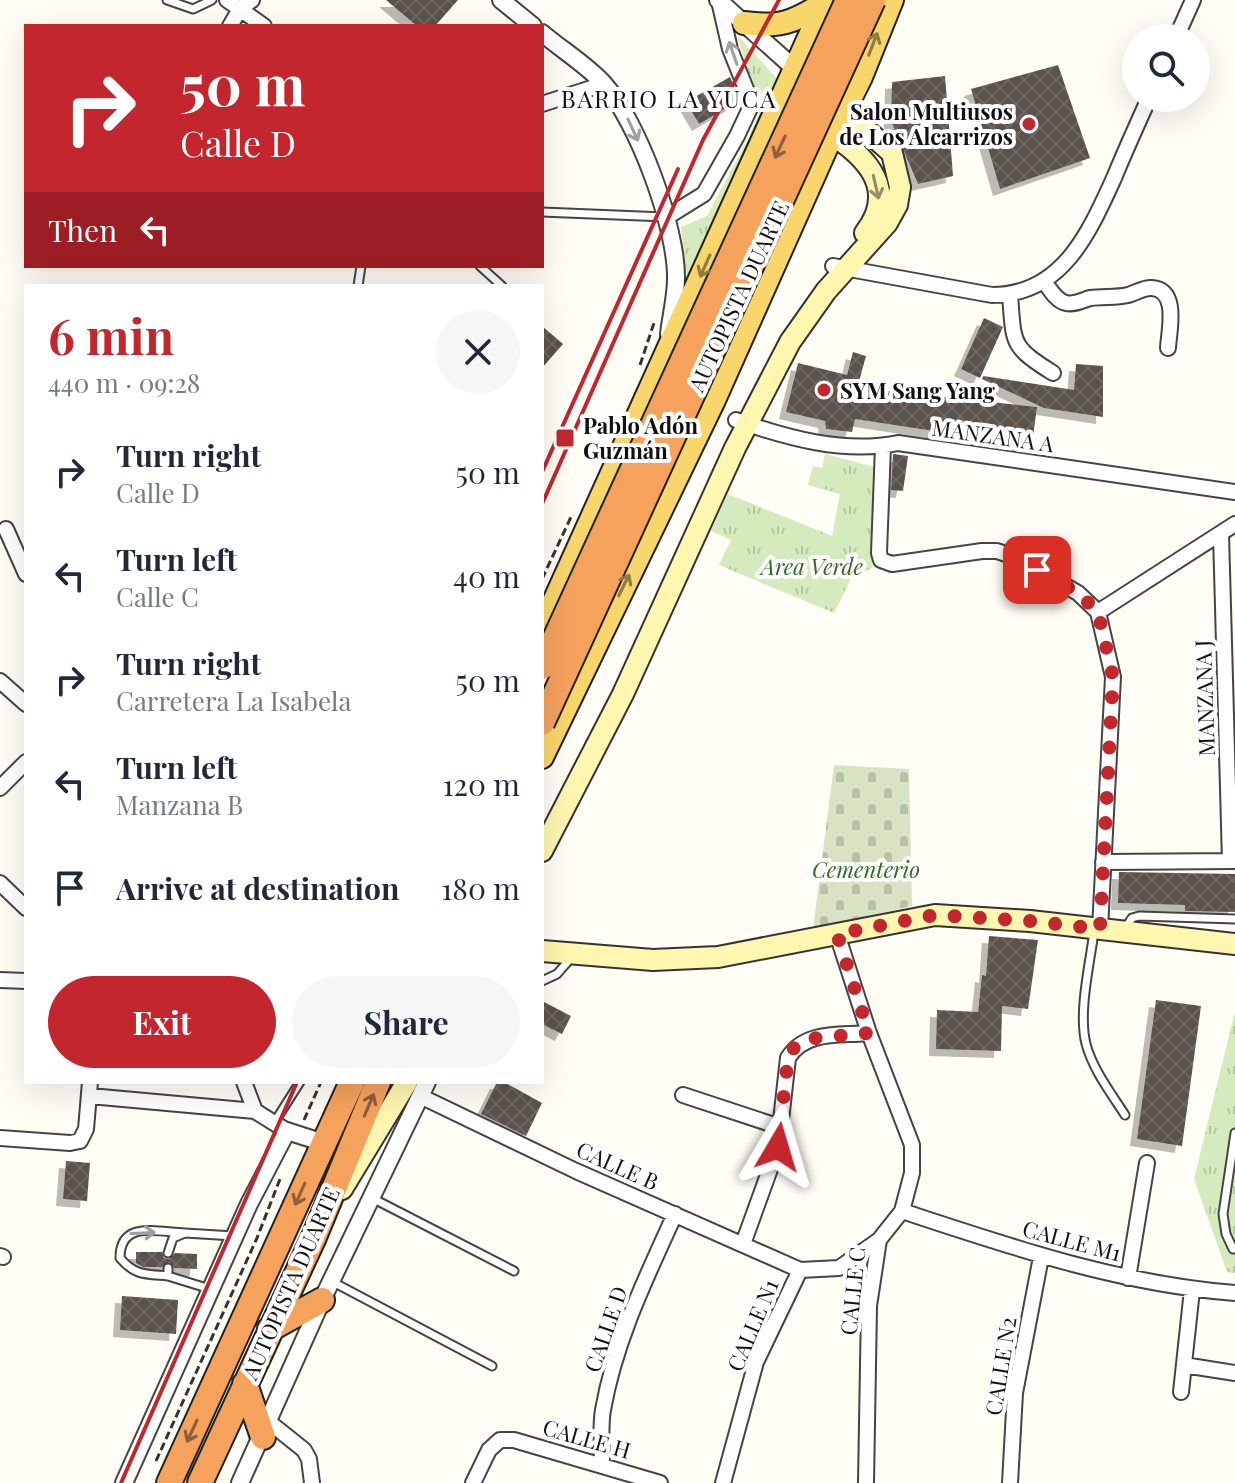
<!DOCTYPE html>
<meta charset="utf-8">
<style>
body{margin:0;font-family:"Playfair Display",serif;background:#f6f6f7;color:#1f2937;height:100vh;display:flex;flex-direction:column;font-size:30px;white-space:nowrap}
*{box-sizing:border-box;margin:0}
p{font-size:26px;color:#747a83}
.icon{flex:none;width:44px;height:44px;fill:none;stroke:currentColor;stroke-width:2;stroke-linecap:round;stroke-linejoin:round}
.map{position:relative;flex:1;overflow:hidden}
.sheet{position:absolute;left:24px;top:284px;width:520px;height:800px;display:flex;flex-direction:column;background:#fff;border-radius:0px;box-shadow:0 8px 32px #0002}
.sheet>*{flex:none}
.top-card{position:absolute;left:24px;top:24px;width:520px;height:244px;border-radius:0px;box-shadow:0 8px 32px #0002;background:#c4262e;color:#fff;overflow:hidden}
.buttons{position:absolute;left:1122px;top:24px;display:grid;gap:16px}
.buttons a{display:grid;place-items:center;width:88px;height:88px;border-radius:50%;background:#fff;box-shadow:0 8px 32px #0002;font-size:40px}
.pin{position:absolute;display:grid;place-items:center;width:68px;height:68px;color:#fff;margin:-34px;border-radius:16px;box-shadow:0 4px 12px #0006}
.me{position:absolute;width:88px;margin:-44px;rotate:7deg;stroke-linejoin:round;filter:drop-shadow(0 0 6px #0008)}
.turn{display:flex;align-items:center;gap:28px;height:168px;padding:0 24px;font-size:36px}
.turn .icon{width:104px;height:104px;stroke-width:2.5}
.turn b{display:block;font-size:56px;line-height:68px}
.then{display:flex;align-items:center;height:76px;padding:0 24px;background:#0003;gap:16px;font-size:30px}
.round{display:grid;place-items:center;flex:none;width:84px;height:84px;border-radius:42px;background:#f6f6f7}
.summary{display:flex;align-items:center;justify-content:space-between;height:136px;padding:0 24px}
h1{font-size:48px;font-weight:700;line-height:60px;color:#c4262e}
.action{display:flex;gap:16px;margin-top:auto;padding:16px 24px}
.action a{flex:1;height:92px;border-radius:48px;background:#c4262e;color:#fff;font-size:32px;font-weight:700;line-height:92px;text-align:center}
.action a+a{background:#f6f6f7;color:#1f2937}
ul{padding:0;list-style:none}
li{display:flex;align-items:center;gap:24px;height:104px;padding:0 24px}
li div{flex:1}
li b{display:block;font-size:30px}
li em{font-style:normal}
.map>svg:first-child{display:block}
.cemetery{fill:url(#cemetery-stones)}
.park{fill:url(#park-tufts)}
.building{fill:url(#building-cross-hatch);filter:url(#shadow)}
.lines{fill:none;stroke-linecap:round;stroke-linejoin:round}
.service-casing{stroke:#444;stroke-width:11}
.minor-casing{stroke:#444;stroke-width:18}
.tertiary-casing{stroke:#444;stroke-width:20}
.secondary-casing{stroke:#333;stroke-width:24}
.primary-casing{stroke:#222;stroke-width:26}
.motorway-casing{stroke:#222;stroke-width:28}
.path{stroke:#333;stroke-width:3;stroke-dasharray:8 4;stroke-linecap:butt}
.service{stroke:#fff;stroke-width:7}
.minor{stroke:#fff;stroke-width:14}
.tertiary{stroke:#fff;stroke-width:16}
.secondary{stroke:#fff6b0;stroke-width:20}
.primary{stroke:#f9d66b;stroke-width:22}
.motorway{stroke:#f5a25d;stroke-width:24}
.rail{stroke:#c4262e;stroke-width:4}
.motorway-bridge-casing{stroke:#222;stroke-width:28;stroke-linecap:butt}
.motorway-bridge{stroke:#f5a25d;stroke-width:24}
.oneway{stroke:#917d42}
.oneway2{stroke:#a0a0a0}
.oneway3{stroke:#8e613b}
.oneway4{stroke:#948f68}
.route{stroke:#c4262e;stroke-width:14;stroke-dasharray:0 25.2}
.poi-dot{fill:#c4262e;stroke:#fff;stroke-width:3}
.labels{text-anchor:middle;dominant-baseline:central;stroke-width:8;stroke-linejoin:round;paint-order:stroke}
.poi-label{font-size:22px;font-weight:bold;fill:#111;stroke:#fff;text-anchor:start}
.street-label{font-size:22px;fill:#111;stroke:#fff}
.park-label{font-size:22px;font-style:italic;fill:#2f6b1f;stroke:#fff}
.neighbourhood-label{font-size:24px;letter-spacing:2px;fill:#111;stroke:#fff}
</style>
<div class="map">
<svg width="1235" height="1483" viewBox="0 0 1235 1483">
<defs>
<pattern id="cemetery-stones" width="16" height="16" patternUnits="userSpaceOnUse" patternTransform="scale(2)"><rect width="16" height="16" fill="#d9e3c4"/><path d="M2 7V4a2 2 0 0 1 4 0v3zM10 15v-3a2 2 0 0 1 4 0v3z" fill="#b9c2a7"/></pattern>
<pattern id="park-tufts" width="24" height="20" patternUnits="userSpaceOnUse" patternTransform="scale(2)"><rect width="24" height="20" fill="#d5ebbd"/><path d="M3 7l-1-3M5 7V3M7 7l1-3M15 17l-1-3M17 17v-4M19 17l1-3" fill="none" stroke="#b6c8a1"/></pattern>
<pattern id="building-cross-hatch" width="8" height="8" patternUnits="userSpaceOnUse" patternTransform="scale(2)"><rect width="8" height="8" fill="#5a524d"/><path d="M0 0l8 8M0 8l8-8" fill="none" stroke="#6d6662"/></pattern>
<filter id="shadow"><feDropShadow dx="-7" dy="7" stdDeviation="0" flood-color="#0004"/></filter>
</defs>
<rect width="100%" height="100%" fill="#fffdf5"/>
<path class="cemetery" d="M834,765L909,769L912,906L813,929Z"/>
<path class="park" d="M737,35L781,83L774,95H756Z
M761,109H770L687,284L681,227L707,216L749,137Z
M825,454L874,467L879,489L872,568L851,579L834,613L719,565L731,540L711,531L728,494L832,536L840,494L808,485L813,466L822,468Z
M1235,1011V1273L1227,1272L1194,1179Z"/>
<path class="building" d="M386,0H458L435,26H417Z
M1058,65L1090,158L1000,189L971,89Z
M945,76L953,176L918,184L891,121L892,82Z
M730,77L740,100L699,124L686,102Z
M984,318L1003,327L980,378L961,369Z
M542,326L563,344L542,368Z
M853,352L866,356L858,385L887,391L1037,407L1032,444L968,435L967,441L946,438L947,433L855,419L852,432L826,429L825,421L786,412L798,363L847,375Z
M1076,364L1103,366V417L1044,408L982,379L983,376L1074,390Z
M893,454L908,456L903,491L891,490Z
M1119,872L1235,874V912L1185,911V905L1118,903Z
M989,936L1038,940L1028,1009L1002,1006L1001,1051L936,1049L937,1010L978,1012L982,975L986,976Z
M1156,1000L1201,1006L1182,1146L1137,1139Z
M542,1001L571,1016L562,1034L542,1024Z
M497,1082H504L542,1103L526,1136L481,1114Z
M66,1161L90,1163L87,1201L63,1199Z
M136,1252H162L164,1258L169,1259L175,1253L197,1254V1269L174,1268L169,1262L162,1267H143L136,1263Z
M122,1296L178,1300L176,1334L120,1330Z"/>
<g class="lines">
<defs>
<path id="service" d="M167,0L193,9L212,0
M542,212L665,217
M480,266L502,286
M358,286L361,266
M1126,927L1132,918L1139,916L1235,919
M1094,931C1090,964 1078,1012 1086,1044C1093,1070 1111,1093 1125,1115
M542,981L557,974L571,958
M274,1123L300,1082
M372,1198L514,1271
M1233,1249L1226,1234L1223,1214L1235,1133
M168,1253L173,1238L185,1233L234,1236
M168,1268V1276L210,1289
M168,1276C146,1274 135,1276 120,1258C120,1220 157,1232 185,1233
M331,1281L492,1366"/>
<path id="minor" d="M227,0L264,26
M230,26L240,9L252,0
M1176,38L1193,0
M542,104L604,84
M667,217L704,194L737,136L752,104L730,49L719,1
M833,266L992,295C1062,295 1089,233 1114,178C1125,151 1137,125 1149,98
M1044,281C1049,288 1056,301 1066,303C1074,305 1083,300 1090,298C1103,296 1116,298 1128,295C1136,293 1144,287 1152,288C1179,290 1169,330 1168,348
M1010,295C1014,344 1010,346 1053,373
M736,420C787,438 844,454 898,443L1235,492
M883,446L879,553L881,560L892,564L982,551H997L1017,558L1078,593L1098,612L1113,677L1100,929
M6,529L26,574
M1221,534L1230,861
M1098,612L1235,524
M0,681L26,704
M0,788L26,762
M1103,862L1235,861
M0,883L26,908
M837,934L869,1033L912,1145V1173L902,1211L879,1240L869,1306L866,1483
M0,980L26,981
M244,1082L255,1111L287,1131
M683,1095L780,1127
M90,1096L255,1111
M420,1096L576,1171L800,1270
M0,1138L70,1143L80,1141L86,1129L90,1082
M902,1211C1011,1247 1119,1284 1235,1293
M743,1244L778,1147L788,1058C805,1030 840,1036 869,1033
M0,1256L3,1257
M1128,1278L1147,1163
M1184,1365L1235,1373
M1181,1392L1192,1290
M269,1422L304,1450L309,1459L312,1483
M602,1465C602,1447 600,1427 603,1410C615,1341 646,1278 675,1214
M473,1483L489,1450L500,1440H514L660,1483
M723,1483L756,1362L800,1270L839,1268L879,1240
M1010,1483L1015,1393L1041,1257"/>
<path id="tertiary" d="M501,0L533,26
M718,0L794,68
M542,33C562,50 587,65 604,84C638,122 677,228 676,279C676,297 671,316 669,334
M124,1483L249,1204L287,1131L324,1143
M240,1483L322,1300L427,1082"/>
<path id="secondary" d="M819,127C860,150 902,186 865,233
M542,851L623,694L735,448L790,342L826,291L887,223L897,205L900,187L892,153L834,101
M542,951L653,960L718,957L935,915L1030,921L1235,944
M342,1189L407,1082"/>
<path id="primary" d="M744,23C780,28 794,22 824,3
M542,628L826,0
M542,757L714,400L832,135L861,77L892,0"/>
<path id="motorway" d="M270,1329L322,1300
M245,1384L263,1437
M169,1483L352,1082
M200,1483L314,1237L378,1082"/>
</defs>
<use href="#service" class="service-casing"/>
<use href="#minor" class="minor-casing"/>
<use href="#tertiary" class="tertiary-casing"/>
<use href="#secondary" class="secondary-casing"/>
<use href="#primary" class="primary-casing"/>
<use href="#motorway" class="motorway-casing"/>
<path class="path" d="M640,365L654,323
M542,579L571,517
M304,1120L321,1082
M156,1461L257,1238L280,1179"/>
<use href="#service" class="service"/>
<use href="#minor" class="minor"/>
<use href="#tertiary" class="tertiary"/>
<use href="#secondary" class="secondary"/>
<use href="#primary" class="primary"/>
<use href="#motorway" class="motorway"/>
<path class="rail" d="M542,472L678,169
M542,504L703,140L779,0
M121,1483L297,1082"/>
<defs>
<path id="motorway-bridge" d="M542,667L848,0
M542,723L873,0"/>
</defs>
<use href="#motorway-bridge" class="motorway-bridge-casing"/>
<use href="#motorway-bridge" class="motorway-bridge"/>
</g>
<defs><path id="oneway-shaft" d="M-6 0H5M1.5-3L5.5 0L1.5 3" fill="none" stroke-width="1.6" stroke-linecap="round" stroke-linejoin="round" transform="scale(2)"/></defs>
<g class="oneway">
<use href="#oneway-shaft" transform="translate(873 44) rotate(-69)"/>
<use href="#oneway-shaft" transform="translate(705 266) rotate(114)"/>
<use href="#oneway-shaft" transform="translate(624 585) rotate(-64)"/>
</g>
<g class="oneway2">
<use href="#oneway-shaft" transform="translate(733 53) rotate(-109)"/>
<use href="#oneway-shaft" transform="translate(633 130) rotate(65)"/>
<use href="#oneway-shaft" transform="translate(143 1233) rotate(-3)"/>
</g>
<g class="oneway3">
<use href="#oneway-shaft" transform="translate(780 147) rotate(115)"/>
<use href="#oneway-shaft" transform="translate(369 1105) rotate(-67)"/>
<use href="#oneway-shaft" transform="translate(300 1194) rotate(114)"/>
<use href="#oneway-shaft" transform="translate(192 1431) rotate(115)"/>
</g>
<use class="oneway4" href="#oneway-shaft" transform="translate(876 187) rotate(77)"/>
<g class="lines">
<path class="route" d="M778,1147L788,1058L795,1046L807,1039L869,1033L837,934L935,915L1030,921L1100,929L1113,677L1098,612L1078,593L1037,570"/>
</g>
<g class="poi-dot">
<circle cx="1029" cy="124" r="8"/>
<circle cx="824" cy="390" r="8"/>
<rect x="555" y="428" width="20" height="20" rx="4"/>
</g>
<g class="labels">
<g class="poi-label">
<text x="1013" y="111" text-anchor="end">Salon Multiusos<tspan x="1013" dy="25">de Los Alcarrizos</tspan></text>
<text x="840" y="390">SYM Sang Yang</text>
<text x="583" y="425">Pablo Adón<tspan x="583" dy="25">Guzmán</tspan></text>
</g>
<g class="street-label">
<text transform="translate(738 296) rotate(-65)">AUTOPISTA DUARTE</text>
<text transform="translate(993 435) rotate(8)">MANZANA A</text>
<text transform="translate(1204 698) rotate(-92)">MANZANA J</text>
<text transform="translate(618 1165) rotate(24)">CALLE B</text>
<text transform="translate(1072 1240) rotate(15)">CALLE M1</text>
<text transform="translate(290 1283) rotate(-66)">AUTOPISTA DUARTE</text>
<text transform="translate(852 1291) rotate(-84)">CALLE C</text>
<text transform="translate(752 1325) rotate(-67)">CALLE N1</text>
<text transform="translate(605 1329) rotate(-71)">CALLE D</text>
<text transform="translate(1000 1366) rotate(-81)">CALLE N2</text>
<text transform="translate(587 1438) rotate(16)">CALLE H</text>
</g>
<g class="park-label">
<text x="812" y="566">Area Verde</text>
<text x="866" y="869">Cementerio</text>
</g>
<g class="neighbourhood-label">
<text x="669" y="98">BARRIO LA YUCA</text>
</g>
</g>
</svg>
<div class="buttons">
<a><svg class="icon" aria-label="search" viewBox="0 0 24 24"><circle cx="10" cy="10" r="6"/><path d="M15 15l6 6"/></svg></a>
</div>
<div class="pin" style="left:1037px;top:570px;background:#d93025"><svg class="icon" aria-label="arrive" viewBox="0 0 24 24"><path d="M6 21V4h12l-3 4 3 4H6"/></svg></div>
<svg class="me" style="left:778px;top:1147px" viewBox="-20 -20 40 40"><path d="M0-17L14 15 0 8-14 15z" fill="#c4262e" stroke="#fff" stroke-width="4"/></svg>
<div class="top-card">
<div class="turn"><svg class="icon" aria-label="right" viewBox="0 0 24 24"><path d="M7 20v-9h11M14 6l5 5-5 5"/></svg><div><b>50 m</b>Calle D</div></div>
<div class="then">Then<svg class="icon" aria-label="left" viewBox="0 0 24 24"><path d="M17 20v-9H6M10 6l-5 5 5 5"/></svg></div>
</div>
<section class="sheet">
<div class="summary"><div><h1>6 min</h1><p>440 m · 09:28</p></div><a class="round"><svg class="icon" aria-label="close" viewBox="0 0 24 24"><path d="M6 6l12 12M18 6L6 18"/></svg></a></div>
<ul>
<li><svg class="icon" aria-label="right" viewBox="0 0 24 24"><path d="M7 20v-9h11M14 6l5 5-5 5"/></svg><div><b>Turn right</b><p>Calle D</p></div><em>50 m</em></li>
<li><svg class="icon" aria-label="left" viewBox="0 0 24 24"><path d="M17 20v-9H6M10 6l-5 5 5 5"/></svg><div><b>Turn left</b><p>Calle C</p></div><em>40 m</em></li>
<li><svg class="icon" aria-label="right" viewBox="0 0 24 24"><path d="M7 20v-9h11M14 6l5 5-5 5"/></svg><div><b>Turn right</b><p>Carretera La Isabela</p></div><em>50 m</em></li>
<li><svg class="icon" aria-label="left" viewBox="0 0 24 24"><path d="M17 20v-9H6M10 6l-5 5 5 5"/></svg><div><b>Turn left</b><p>Manzana B</p></div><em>120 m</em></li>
<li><svg class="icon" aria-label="arrive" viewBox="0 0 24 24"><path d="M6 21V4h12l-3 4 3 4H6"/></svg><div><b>Arrive at destination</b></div><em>180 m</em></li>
</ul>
<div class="action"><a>Exit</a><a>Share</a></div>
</section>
</div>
